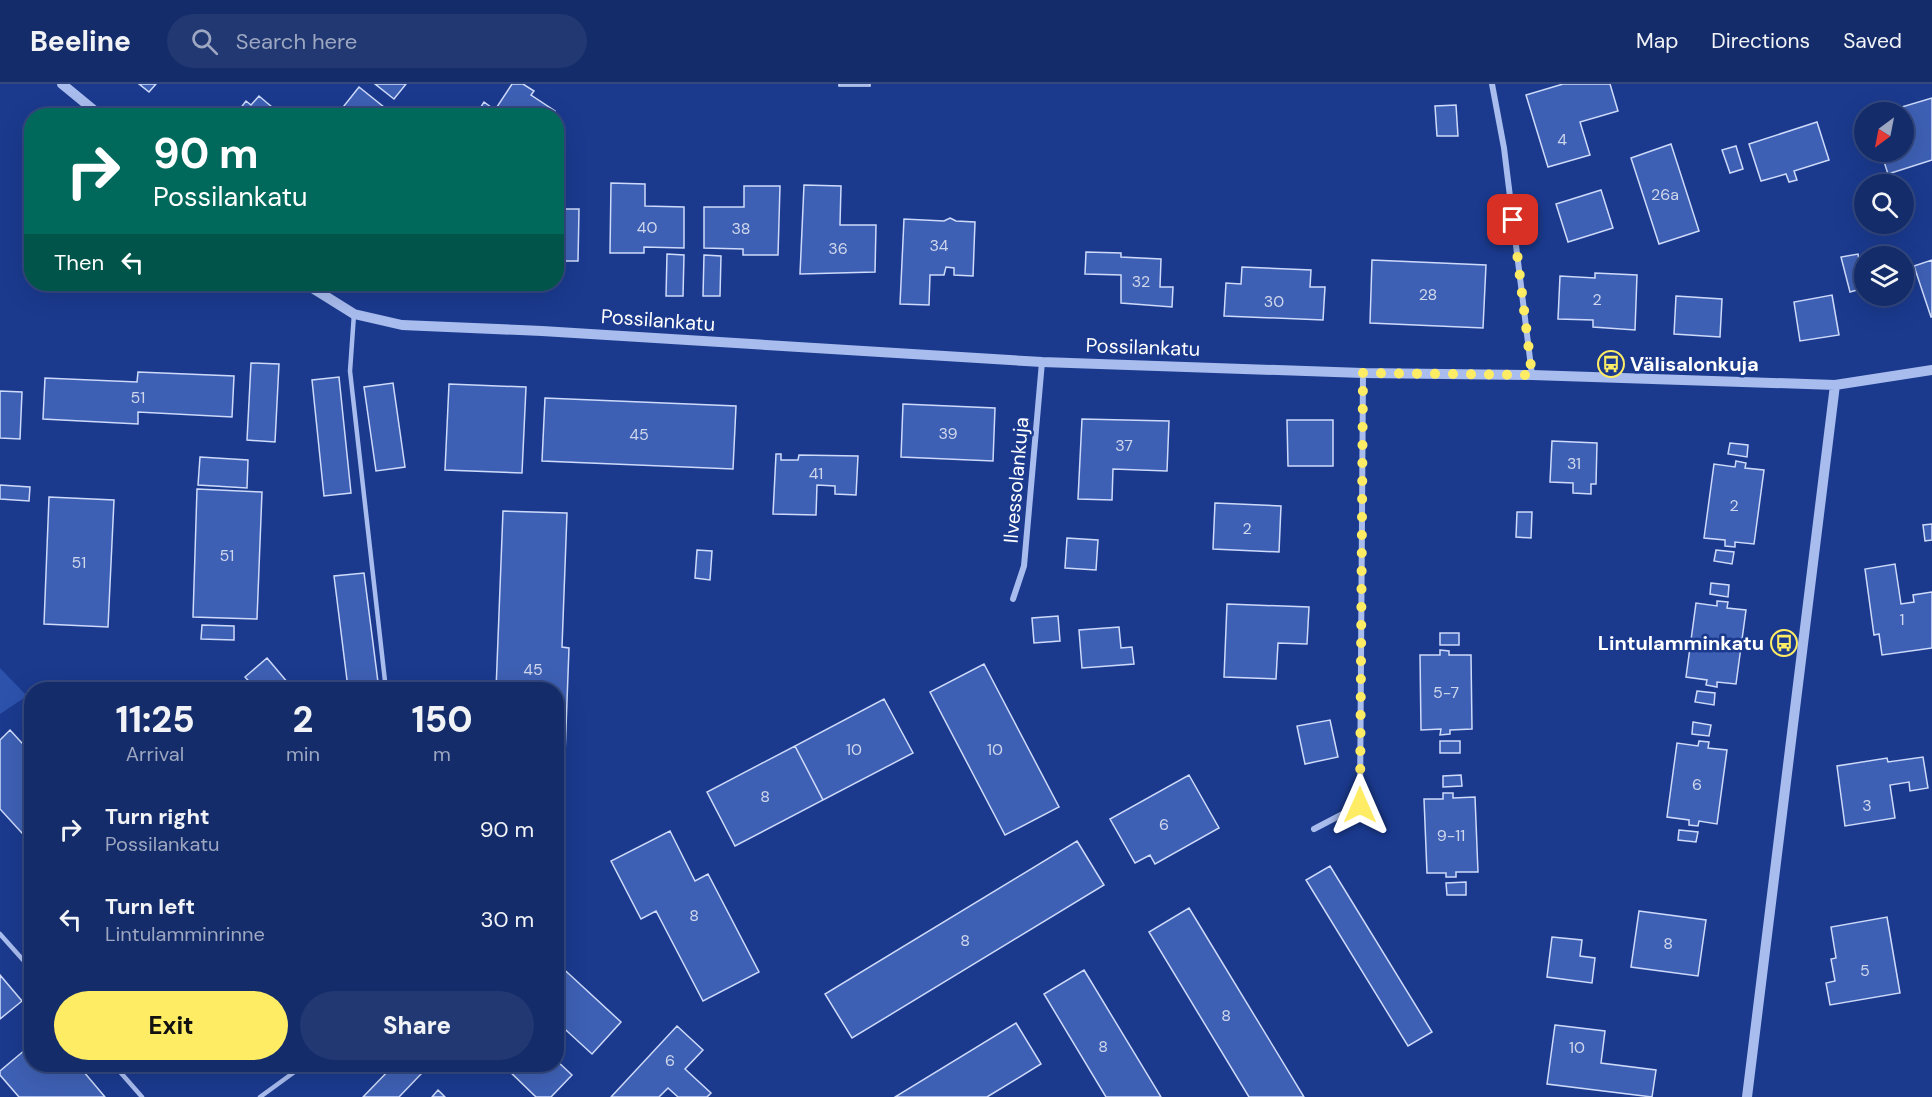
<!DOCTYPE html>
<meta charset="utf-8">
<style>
body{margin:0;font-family:"DM Sans",sans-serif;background:#213872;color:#f1f3f6;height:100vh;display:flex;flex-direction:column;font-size:22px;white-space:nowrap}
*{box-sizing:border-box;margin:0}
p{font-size:20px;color:#9da7c1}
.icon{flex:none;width:33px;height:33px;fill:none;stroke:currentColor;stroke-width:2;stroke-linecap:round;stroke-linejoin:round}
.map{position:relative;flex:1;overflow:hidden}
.sheet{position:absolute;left:24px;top:598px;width:540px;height:390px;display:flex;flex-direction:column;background:#142c6a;border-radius:24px;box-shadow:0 6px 24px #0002,0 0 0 2px #33487e}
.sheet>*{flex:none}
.guide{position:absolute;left:24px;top:24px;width:540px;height:183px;border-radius:24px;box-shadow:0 6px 24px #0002,0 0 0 2px #33487e;background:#00695c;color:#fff;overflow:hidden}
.needle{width:39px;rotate:212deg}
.controls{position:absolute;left:1854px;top:18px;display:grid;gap:12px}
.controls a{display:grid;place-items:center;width:60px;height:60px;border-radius:50%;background:#142c6a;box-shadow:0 6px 24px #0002,0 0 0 2px #33487e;font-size:30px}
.pin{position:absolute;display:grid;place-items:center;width:51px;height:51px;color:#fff;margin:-26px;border-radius:12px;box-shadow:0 3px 9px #0006}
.me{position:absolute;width:66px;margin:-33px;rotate:0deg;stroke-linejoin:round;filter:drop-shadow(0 0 4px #0008)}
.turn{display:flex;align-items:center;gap:21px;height:126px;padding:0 30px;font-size:27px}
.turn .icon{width:78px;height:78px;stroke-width:2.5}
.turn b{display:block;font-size:42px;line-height:51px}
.then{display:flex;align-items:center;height:57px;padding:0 30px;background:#0003;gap:12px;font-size:22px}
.eta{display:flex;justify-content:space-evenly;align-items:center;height:102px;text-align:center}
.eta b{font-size:36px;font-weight:800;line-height:42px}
.button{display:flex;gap:12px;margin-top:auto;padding:12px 30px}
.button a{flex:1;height:69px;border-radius:36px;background:#ffec65;color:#111;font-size:24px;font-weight:800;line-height:69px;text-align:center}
.button a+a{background:#213872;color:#f1f3f6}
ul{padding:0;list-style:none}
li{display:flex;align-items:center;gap:18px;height:90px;padding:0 30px}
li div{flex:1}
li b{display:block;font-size:22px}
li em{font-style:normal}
header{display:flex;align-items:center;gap:36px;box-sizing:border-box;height:84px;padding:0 30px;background:#142c6a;border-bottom:2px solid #33487e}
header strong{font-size:28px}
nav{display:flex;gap:33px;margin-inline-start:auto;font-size:21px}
.search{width:420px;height:54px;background:#213872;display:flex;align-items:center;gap:15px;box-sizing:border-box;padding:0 21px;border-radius:33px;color:#9da7c1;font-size:22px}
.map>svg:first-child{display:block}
.green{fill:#2d52ac}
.building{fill:#3e60b4;stroke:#cedafa;stroke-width:1.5}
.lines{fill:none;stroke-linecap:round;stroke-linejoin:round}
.service{stroke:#a8bcee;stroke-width:4.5}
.minor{stroke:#a8bcee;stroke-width:6}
.tertiary{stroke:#a8bcee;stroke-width:10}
.route{stroke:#ffec65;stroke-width:10;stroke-dasharray:0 18}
.labels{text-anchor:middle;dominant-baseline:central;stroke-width:5;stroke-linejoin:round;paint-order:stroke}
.number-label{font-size:16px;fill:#cfd7ec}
.street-label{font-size:20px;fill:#fff;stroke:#1b3a8e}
.poi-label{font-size:20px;font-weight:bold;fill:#fff;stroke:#1b3a8e;text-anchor:start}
</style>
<header>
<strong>Beeline</strong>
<div class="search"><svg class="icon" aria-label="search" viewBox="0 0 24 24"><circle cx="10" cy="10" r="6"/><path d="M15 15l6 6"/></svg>Search here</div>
<nav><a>Map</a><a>Directions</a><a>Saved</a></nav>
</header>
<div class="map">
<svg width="1932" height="1013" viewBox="0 0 1932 1013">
<rect width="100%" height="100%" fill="#1b3a8e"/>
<path class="green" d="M0,584L27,612L0,630Z"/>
<path class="building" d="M139,0H156L149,8Z
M375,0H406L394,15Z
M512,0H523L534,7L531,11L555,27L552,32H475L484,18L495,26Z
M839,0H870V2H839Z
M1563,0H1610L1618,27L1580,38L1590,71L1548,83L1526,11Z
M359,3L390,28L387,32H336Z
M259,12L266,18L283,32H242L239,26L246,17L251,21Z
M1932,14V76L1888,90L1881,68H1904V28H1885Z
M1456,21L1458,52H1437L1435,22Z
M1817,38L1829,76L1794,87L1797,96L1789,98L1786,90L1761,97L1749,60Z
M1671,60L1699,147L1659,160L1631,74Z
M1736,62L1743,85L1730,89L1722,66Z
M611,99L645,100V122L684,123V164L644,163V169H610Z
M804,101L841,102L840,141H876L875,188L800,190Z
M744,102H780L778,171H743V165L704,164V123H744Z
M1601,106L1613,144L1568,158L1556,120Z
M556,125H579L578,177H556Z
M950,134L956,137L975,138L973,192L954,191V184L946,183L944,191H930L929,221L900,220L904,135L944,137Z
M1086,168L1121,169V173L1161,175L1160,203H1173L1172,223L1121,219V191L1085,190Z
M667,170L684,171L683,212H666Z
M1858,170L1864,204L1850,208L1841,173Z
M704,171L721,172L720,212H703Z
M1372,176L1486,181L1483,244L1370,239Z
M1932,176V233H1931L1914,182Z
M1242,183L1311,186L1310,203H1325L1323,236L1224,232L1226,199L1241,200Z
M1595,189L1637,191L1635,246L1593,243V236L1558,235L1560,192L1595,194Z
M48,200H63L58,207Z
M1832,211L1839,251L1800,257L1794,218Z
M1676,212L1722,215L1720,253L1674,250Z
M251,279L279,280L275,358L247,356Z
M138,288L234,292L232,333L138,328V340L43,335L45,294L137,298Z
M339,293L351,409L324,412L312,296Z
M393,299L405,383L376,387L364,303Z
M449,300L526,303L522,389L445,386Z
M0,307L22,308L20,355L0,354Z
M545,314L736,322L733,385L542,377Z
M903,320L995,324L993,377L901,373Z
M1082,335L1169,337L1167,387L1113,385L1112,416L1078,415Z
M1287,336H1333V382H1288Z
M1552,357L1597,359L1596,400H1591V410L1573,409V399L1550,398Z
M1730,359L1748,361L1747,373L1728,370Z
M776,370H781V376H798L799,371L858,372L856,411L835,410V402L817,401L816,431L773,430Z
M200,373L248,376L247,404L198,401Z
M1736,377L1746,379L1745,384L1764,386L1754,460L1735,458V463L1725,462V456L1704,454L1714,380L1735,383Z
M0,401L30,403L29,417L0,415Z
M197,405L262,408L257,535L193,533Z
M49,413L114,416L108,543L44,540Z
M1215,419L1281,422L1279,468L1213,465Z
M503,427L567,429L562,563L569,564L562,750H556V606H496Z
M1517,428H1532L1531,454L1516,453Z
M1932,440V456L1925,457L1923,441Z
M1067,454L1098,456L1096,486L1065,484Z
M697,466L712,467L710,496L695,494Z
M1716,466L1734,468L1732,480L1714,477Z
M1895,480L1901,520L1914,518L1913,511L1932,508V564L1882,571L1879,550L1874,551L1865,485Z
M364,489L379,606L348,604L334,492Z
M1711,499L1729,501L1728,513L1710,510Z
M1717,517L1728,518L1727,524L1746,526L1736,600L1717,598V603L1706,601L1707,596L1686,593L1696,519L1717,522Z
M1227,520L1309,523L1307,560L1278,559L1276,595L1224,593Z
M1058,532L1060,557L1034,559L1032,534Z
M202,541L234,542V556L201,555Z
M1119,543L1121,564L1132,563L1134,580L1082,584L1079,546Z
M1440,549H1459V561H1440Z
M1440,566L1449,567V571H1471L1472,645L1450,646V650L1440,651L1441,645L1421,646L1420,571H1440Z
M267,574L294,606H257L245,593Z
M984,580L1059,723L1005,751L930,608Z
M1697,607L1715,609L1714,621L1695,618Z
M884,615L913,669L823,716L795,662Z
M1330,636L1338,673L1305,680L1297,642Z
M1693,638L1711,641L1709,652L1692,650Z
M10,646L32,670V760L0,725V656Z
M1440,657H1460V669H1440Z
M1699,657L1709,658L1708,664L1727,666L1717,740L1699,737L1698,742L1689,741V736L1667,733L1677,659L1698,662Z
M795,662L823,716L735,762L707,708Z
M1923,673L1928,704L1910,707L1909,698L1890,701L1895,734L1845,742L1837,682L1887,674L1888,678Z
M1189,691L1219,744L1155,780L1150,771L1135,779L1110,735Z
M1461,691L1462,702L1443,703V692Z
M1443,709H1453V714L1475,713L1478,788H1456V793H1446V789H1427L1424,715H1443Z
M1679,746L1698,748L1696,758L1678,756Z
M670,747L695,797L708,790L759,888L703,917L656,827L641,835L611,777Z
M1077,757L1104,801L852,954L825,910Z
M1330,782L1432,948L1408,962L1306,796Z
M1466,798V811H1447L1446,799Z
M1189,824L1304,1013H1249L1149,848Z
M1639,827L1706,836L1698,892L1631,883Z
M1887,833L1900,909L1830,921L1826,899L1835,897L1831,875L1836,874L1831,843Z
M1552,853L1582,856L1580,872L1595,874L1592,899L1547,893Z
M556,878L621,938L592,970L556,937Z
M1084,886L1161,1013H1106L1044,910Z
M0,891L22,917L0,935Z
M1016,939L1041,980L987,1013H895Z
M1555,941L1605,947L1601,979L1656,986L1652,1013L1547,1000Z
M677,942L703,966L685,985L711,1009L707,1013H678L668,1004L659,1013H611Z
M32,960V981H78L105,1013H19L0,991V987Z
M556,976L572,991L551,1013H536L503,981H556Z
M394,981H412L421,990L399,1013H363Z
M438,1006L445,1013H432Z"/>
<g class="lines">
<path class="service" d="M354,230L350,287L386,606
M0,850L32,886
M114,981L142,1013
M260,1013L304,981"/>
<path class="minor" d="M1492,0L1504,64L1532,291
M1013,515L1024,482L1042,278
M1314,745L1360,721L1363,289"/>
<path class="tertiary" d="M62,0L101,32
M306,200L354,230L402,241L542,247L1042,278L1363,289L1532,291L1835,301L1932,286
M1747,1013L1835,301"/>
</g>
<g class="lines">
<path class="route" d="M1360,721L1363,289L1532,291L1513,136"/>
</g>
<defs>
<symbol id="bus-ring" viewBox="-11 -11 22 22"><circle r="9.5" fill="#1b3a8e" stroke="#ffec65" stroke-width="1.5"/><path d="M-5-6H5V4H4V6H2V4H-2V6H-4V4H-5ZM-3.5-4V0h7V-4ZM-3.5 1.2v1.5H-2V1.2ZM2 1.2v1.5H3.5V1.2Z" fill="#ffec65"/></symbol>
</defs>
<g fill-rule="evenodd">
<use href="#bus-ring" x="1596" y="265" width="30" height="30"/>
<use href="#bus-ring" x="1769" y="544" width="30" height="30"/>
</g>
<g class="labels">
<g class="number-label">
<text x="1562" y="55">4</text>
<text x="1665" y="110">26a</text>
<text x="647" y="143">40</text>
<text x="741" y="144">38</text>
<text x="939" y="161">34</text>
<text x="838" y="164">36</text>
<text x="1141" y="197">32</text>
<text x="1428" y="210">28</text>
<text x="1597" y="215">2</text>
<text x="1274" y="217">30</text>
<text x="138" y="313">51</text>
<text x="948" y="349">39</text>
<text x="639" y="350">45</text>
<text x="1124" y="361">37</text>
<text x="1574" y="379">31</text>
<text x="816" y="389">41</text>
<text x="1734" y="421">2</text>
<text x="1247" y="444">2</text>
<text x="227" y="471">51</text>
<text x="79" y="478">51</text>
<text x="1902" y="535">1</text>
<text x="533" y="585">45</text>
<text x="1446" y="608">5-7</text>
<text x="854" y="665">10</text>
<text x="995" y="665">10</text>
<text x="1697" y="700">6</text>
<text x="765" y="712">8</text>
<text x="1867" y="721">3</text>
<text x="1164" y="740">6</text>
<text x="1451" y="751">9-11</text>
<text x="694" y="831">8</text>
<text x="965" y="856">8</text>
<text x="1668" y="859">8</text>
<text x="1865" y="886">5</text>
<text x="1226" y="931">8</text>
<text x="1103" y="962">8</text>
<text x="1577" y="963">10</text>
<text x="670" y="976">6</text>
</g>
<g class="street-label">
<text transform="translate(658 236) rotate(4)">Possilankatu</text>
<text transform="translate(1143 263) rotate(2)">Possilankatu</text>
<text transform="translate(1016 396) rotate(-85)">Ilvessolankuja</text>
</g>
<g class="poi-label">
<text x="1630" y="280">Välisalonkuja</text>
<text x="1764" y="559" text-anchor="end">Lintulamminkatu</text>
</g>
</g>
</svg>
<div class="controls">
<a><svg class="needle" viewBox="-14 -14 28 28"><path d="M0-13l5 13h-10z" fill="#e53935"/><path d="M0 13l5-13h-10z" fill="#9da7c1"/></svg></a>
<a><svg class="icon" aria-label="search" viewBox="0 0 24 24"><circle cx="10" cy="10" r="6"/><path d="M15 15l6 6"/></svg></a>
<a><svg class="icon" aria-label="layers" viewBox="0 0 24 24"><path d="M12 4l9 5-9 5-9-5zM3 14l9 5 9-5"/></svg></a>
</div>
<div class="pin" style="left:1513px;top:136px;background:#d93025"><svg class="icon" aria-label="arrive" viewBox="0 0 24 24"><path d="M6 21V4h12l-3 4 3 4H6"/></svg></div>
<svg class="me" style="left:1360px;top:721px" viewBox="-20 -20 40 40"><path d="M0-17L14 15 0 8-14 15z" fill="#ffec65" stroke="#fff" stroke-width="4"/></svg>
<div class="guide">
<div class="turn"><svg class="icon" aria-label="right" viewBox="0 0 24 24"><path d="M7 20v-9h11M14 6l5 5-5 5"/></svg><div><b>90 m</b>Possilankatu</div></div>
<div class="then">Then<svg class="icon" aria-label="left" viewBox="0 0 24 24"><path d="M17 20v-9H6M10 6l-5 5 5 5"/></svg></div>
</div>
<section class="sheet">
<div class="eta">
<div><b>11:25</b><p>Arrival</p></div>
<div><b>2</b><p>min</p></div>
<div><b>150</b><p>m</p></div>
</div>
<ul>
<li><svg class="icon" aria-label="right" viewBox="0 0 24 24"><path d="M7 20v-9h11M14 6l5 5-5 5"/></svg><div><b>Turn right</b><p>Possilankatu</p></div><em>90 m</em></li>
<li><svg class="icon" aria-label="left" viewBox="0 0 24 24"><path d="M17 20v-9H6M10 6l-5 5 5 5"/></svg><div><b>Turn left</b><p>Lintulamminrinne</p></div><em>30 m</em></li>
</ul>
<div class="button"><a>Exit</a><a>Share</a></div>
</section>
</div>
